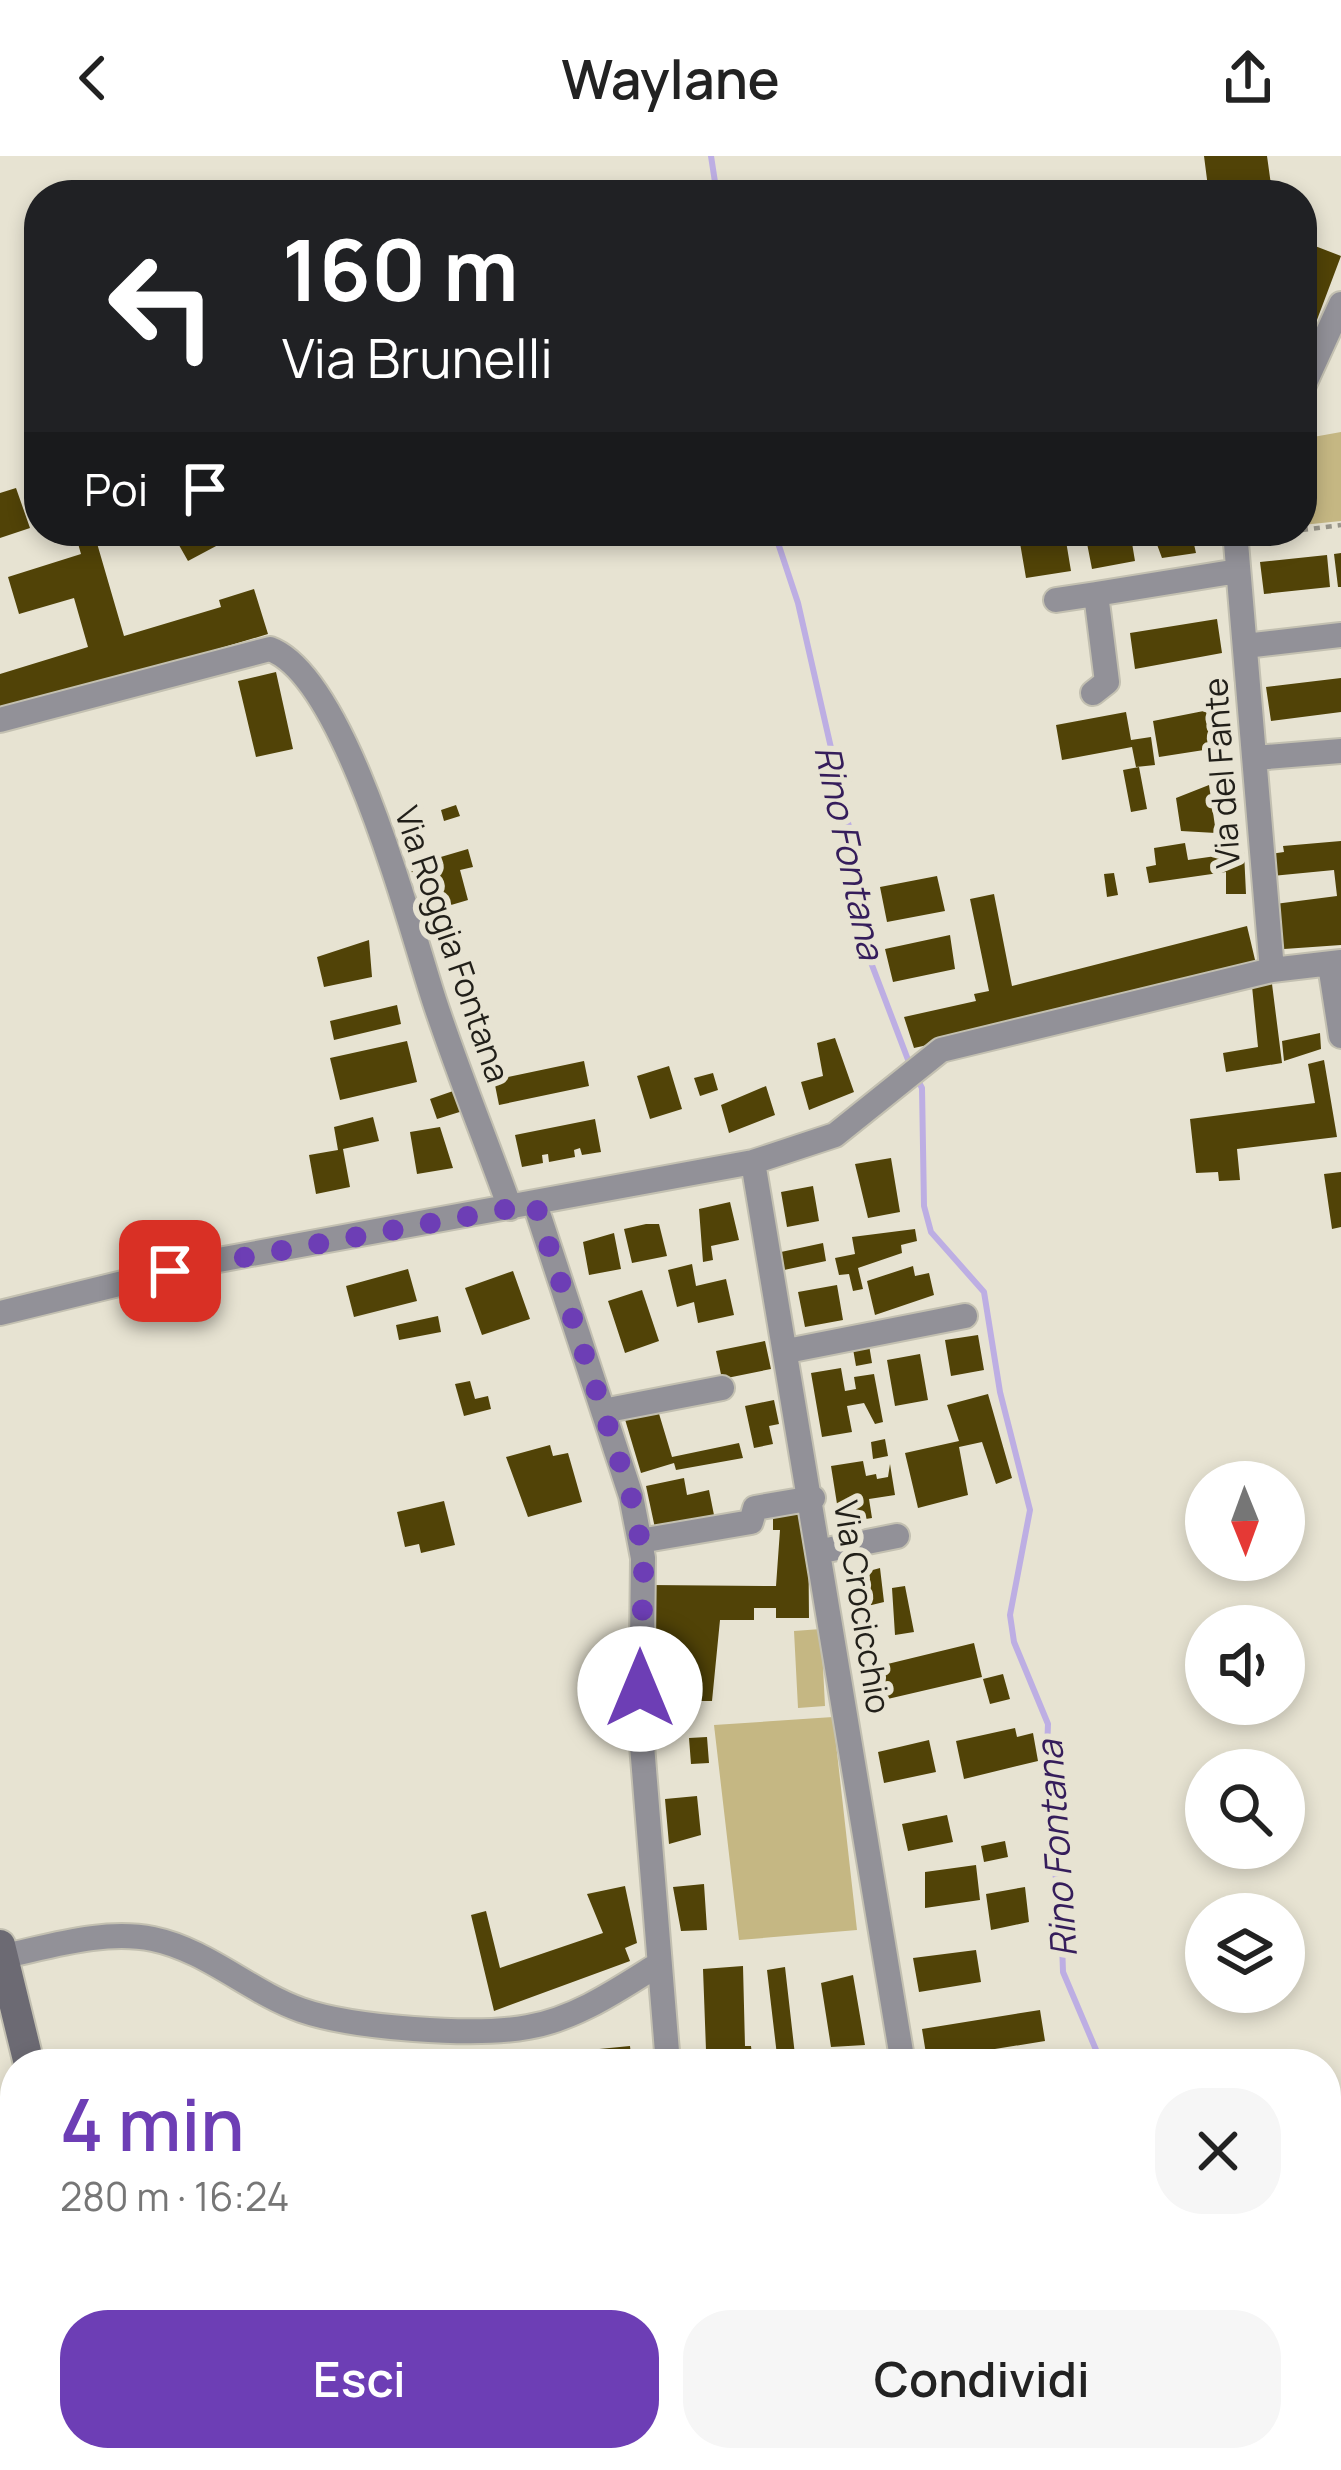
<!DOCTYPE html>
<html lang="it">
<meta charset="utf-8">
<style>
body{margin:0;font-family:Manrope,sans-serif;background:#f6f6f6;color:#222;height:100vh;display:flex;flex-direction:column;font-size:45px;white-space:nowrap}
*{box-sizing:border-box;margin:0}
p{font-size:39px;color:#767676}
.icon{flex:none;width:66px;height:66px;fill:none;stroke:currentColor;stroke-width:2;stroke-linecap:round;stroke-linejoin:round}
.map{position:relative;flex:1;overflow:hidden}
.details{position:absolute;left:0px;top:1893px;width:1341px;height:423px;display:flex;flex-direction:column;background:#fff;border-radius:48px 48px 0 0;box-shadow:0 6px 18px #0003}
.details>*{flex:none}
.hud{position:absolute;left:24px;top:24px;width:1293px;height:366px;border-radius:48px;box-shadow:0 6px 18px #0003;background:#202124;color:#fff;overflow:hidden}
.needle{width:78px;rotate:179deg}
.controls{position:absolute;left:1185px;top:1305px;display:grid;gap:24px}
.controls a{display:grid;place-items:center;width:120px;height:120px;border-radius:50%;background:#fff;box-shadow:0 6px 18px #0003;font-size:60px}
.pin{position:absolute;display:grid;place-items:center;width:102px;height:102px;color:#fff;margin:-51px;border-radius:24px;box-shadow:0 6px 18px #0006}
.me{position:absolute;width:132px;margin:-66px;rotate:0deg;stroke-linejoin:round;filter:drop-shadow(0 0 9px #0008)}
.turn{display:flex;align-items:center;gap:42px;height:252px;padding:0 60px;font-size:54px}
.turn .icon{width:156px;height:156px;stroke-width:2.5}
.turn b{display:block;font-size:84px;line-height:102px}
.then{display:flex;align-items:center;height:114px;padding:0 60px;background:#0003;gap:24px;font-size:45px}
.round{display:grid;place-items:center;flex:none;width:126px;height:126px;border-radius:48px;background:#f6f6f6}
.head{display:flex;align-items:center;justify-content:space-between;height:204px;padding:0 60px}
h1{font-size:72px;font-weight:600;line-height:90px;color:#6d3eb5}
.primary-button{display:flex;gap:24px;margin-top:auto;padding:24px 60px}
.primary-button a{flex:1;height:138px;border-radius:48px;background:#6d3eb5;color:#fff;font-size:48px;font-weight:600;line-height:138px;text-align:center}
.primary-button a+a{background:#f6f6f6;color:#222}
header{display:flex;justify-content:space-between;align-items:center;height:156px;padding:0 60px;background:#fff;font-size:54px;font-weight:600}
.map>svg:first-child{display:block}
.green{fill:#c5b783}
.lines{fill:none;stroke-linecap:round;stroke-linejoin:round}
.stream{stroke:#bdaee3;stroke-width:6}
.building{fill:#514307}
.street-casing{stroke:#c3c0b1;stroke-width:28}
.secondary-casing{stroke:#c3c0b1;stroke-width:34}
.path{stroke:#979488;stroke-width:4.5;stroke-dasharray:6 6;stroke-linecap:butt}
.street{stroke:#929198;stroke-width:24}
.secondary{stroke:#6c6a73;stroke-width:30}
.route{stroke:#6d3eb5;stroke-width:21;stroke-dasharray:0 37.8}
.labels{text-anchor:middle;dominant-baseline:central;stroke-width:12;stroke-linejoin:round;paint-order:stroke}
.street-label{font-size:33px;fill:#211f19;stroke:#e7e3d2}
.water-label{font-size:36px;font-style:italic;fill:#351d5b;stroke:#e7e3d2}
</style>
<header><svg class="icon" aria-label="back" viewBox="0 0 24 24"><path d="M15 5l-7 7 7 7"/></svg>Waylane<svg class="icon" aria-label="share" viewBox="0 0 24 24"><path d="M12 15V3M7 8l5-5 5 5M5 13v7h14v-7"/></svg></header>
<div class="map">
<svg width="1341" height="2314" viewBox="0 0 1341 2314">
<rect width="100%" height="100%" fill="#e7e3d2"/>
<path class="green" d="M1341,276V365L1302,369V283Z
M821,1473L825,1550L798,1552L794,1475Z
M833,1561L857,1774L739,1784L714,1569Z"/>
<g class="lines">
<path class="stream" d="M711,0L717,39
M774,375L798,447L852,684L859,775L910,909
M916,921L922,932L924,1050L931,1076L984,1136L1000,1236L1030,1354L1010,1459L1014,1486L1048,1568L1045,1647L1061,1757L1063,1816L1102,1908
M1197,2301L1199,2314"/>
</g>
<path class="building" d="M1204,0H1267L1272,36L1209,39Z
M1302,85L1341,100L1303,201H1302Z
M16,332L30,372L0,382V337Z
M171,375H211L218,389L188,405Z
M1130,375L1135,405L1092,413L1085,377Z
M1152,375H1202L1203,382L1193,384L1196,397L1162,402Z
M94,377L124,480L221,451L219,444L254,433L268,478L0,558V518L88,491L74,442L19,458L8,421L81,398L77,384Z
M1065,379L1071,415L1026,422L1020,387Z
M1341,397V431H1338L1334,398Z
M1327,399L1330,431L1264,438L1260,406Z
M1217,463L1222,497L1135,513L1130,477Z
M276,516L293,593L256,601L238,525Z
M1341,522V556L1271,565L1266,531Z
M1229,550L1236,589L1159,601L1153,565Z
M1126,556L1131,584L1151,581L1155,609L1136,611L1132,591L1062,604L1056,569Z
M1139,611L1147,653L1131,656L1123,614Z
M1209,629L1216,677L1181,675L1176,642Z
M456,649L460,660L444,665L441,654Z
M1341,685V789L1284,793L1275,748L1337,740L1334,714L1272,720L1270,698L1284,696L1283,690Z
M1185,687L1188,704L1244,696L1246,738H1226V716L1149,727L1146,711L1156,709L1154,692Z
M468,693L473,711L460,714L468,744L424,757L410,710Z
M1114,717L1118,739L1107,741L1104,718Z
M937,720L945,755L887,766L880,731Z
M994,738L1012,830L1247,770L1256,808L1197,829L914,892L904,861L976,845L974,838L989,835L970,743Z
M950,779L955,813L893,826L885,793Z
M369,784L372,821L324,831L317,801Z
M1272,828L1282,907L1226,916L1223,897L1258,891L1252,830Z
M397,849L401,868L334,884L330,865Z
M1320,877L1321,893L1284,905L1282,885Z
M835,882L854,936L809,954L801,926L823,920L817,887Z
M407,885L417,926L340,944L330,902Z
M1324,904L1337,981L1237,993L1240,1024L1219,1025L1218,1016L1196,1017L1190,963L1315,947L1308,908Z
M584,905L589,930L499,949L494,924Z
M669,910L682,953L650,963L637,920Z
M713,917L718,934L700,940L694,922Z
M766,930L775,959L729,977L721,949Z
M459,933L466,954L437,963L430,943Z
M373,961L379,985L343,993L350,1031L316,1038L309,999L338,994L334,971Z
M595,963L601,996L582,999L580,992L574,994L575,1001L549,1006L548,998L542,999L543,1007L522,1011L515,979Z
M440,971L453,1012L417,1018L410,976Z
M891,1002L900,1056L868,1062L855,1008Z
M1341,1016V1071L1332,1073L1324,1018Z
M813,1030L819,1065L787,1071L781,1036Z
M730,1046L739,1084L711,1090L713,1104L703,1106L699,1053Z
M646,1068H659L667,1100L632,1107L624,1073Z
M915,1073L917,1085L901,1089L902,1097L858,1112L863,1133L853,1135L849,1118L839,1119L835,1102L855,1098L852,1081Z
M614,1077L621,1113L589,1119L583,1086Z
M823,1087L826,1105L784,1114L781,1096Z
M692,1108L696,1130L726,1123L734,1159L698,1167L694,1146L677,1151L668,1114Z
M913,1110L915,1120L929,1117L934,1139L875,1159L867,1125Z
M408,1113L417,1145L354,1161L346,1130Z
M513,1115L530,1163L482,1179L465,1132Z
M837,1129L843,1164L805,1171L798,1136Z
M642,1134L659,1185L625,1197L608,1145Z
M438,1160L441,1176L399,1184L396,1169Z
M978,1179L984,1214L951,1220L945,1184Z
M765,1185L771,1213L722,1223L716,1195Z
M869,1189L872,1207L856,1210L853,1193Z
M920,1198L928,1244L895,1250L887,1204Z
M841,1212L845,1235L856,1233L854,1221L874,1218L883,1266L875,1268L864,1247L847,1250L852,1276L822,1281L811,1217Z
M470,1225L475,1243L488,1240L491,1253L464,1260L455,1228Z
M988,1238L1012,1322L996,1328L982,1286L959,1291L968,1339L918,1352L905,1297L959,1285L947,1249Z
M774,1244L779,1268L769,1270L773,1288L754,1292L745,1250Z
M657,1251L672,1301L739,1287L743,1302L676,1314L674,1307L641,1317L624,1260Z
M885,1283L888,1300L873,1303L871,1286Z
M550,1289L553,1300L568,1297L582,1346L528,1361L506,1301Z
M863,1305L866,1320L876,1318L877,1323L888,1321L890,1308L895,1339L869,1343L872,1362L840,1367L831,1310Z
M684,1322L687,1339L709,1334L714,1359L655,1372L646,1330Z
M444,1345L455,1389L421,1397L419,1388L405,1391L397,1356Z
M773,1357H808L809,1462H776V1452H754V1464H720L712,1545H649L650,1429L776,1430L780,1374H773Z
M880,1412L884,1446L851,1454L847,1421Z
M905,1430L914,1476L895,1479L892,1432Z
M974,1487L982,1521L879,1545L871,1512Z
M1003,1518L1010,1543L990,1548L983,1523Z
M1015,1572L1017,1581L1033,1577L1038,1605L964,1623L956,1585Z
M707,1581L709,1607L691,1608L689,1582Z
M929,1584L936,1616L884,1627L878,1596Z
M697,1640L701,1679L669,1688L665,1643Z
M947,1659L953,1686L908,1695L902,1668Z
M1005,1685L1008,1701L984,1706L981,1690Z
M976,1709L980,1744L925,1752V1716Z
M704,1728L707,1774L681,1775L673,1731Z
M625,1730L637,1787L625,1792L630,1805L494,1855L471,1759L486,1755L500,1812L603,1777L587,1738Z
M1025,1731L1029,1766L991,1774L986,1738Z
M976,1794L981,1826L919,1836L913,1802Z
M743,1810L745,1890H751L753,1908H713L711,1893L706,1894L703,1813Z
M785,1811L796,1908H778L767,1814Z
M853,1819L865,1889L831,1891L821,1827Z
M1040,1854L1045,1885L927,1904L922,1873Z
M630,1890L632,1908H590L589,1894Z
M552,1895L567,1896L568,1908H552Z"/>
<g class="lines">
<defs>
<path id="street" d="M1302,233L1341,148
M1235,375L1272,814
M1056,444L1096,438
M1245,490L1341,479
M1093,537L1107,526L1096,438L1238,415
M0,564L270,493C346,521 409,767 434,844C457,914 485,982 510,1052
M1255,602L1341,595
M1330,809L1341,880
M753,1006L903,1908
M535,1048L631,1340L643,1402L641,1577L668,1908
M0,1157L213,1105L753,1006L835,979L941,894L1272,814L1341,806
M787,1195L965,1160
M603,1255L722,1232
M640,1385L751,1366L755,1352L813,1342
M822,1395L897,1380
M0,1801C49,1791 103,1773 153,1783C207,1794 250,1836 301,1854C352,1872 475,1881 528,1871C576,1863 619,1833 659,1808"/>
<path id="secondary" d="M0,1789L29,1908
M125,2301L128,2314"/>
</defs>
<use href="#street" class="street-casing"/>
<use href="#secondary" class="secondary-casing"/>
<path class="path" d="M1302,374L1341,369
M1254,379L1290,375
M0,2037L15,2102
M61,2301L64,2314"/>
<use href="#street" class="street"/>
<use href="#secondary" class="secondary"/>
</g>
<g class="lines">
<path class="route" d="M170,1115L535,1048L631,1340L644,1402L640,1533"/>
</g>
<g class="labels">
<g class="street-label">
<text transform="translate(1221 617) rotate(-94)">Via del Fante</text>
<text transform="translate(453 788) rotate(71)">Via Roggia Fontana</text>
<text transform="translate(863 1451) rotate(81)">Via Crocicchio</text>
</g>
<g class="water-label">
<text transform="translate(850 696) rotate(78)">Rino Fontana</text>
<text transform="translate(1056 1693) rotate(-94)">Rino Fontana</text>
</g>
</g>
</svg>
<div class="controls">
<a><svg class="needle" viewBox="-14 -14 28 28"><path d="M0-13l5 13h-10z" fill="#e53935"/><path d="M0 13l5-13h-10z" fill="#767676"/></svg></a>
<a><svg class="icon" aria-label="sound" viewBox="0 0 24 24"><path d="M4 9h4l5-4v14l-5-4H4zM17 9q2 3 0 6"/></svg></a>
<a><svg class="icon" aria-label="search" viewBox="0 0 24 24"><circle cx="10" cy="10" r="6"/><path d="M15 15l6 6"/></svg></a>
<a><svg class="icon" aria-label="layers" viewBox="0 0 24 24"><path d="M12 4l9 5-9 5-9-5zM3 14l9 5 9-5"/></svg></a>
</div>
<div class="pin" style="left:170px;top:1115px;background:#d93025"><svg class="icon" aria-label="arrive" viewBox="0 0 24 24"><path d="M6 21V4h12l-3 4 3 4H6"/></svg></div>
<svg class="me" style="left:640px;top:1533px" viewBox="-20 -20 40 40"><circle r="19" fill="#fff"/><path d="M0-13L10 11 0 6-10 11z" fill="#6d3eb5"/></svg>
<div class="hud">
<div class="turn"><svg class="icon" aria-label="left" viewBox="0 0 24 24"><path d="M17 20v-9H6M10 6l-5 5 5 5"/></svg><div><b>160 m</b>Via Brunelli</div></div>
<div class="then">Poi<svg class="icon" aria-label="arrive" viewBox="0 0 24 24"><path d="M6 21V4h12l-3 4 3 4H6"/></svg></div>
</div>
<section class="details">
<div class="head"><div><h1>4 min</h1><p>280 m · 16:24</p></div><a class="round"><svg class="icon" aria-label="close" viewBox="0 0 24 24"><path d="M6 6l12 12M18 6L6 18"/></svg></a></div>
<div class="primary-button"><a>Esci</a><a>Condividi</a></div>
</section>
</div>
